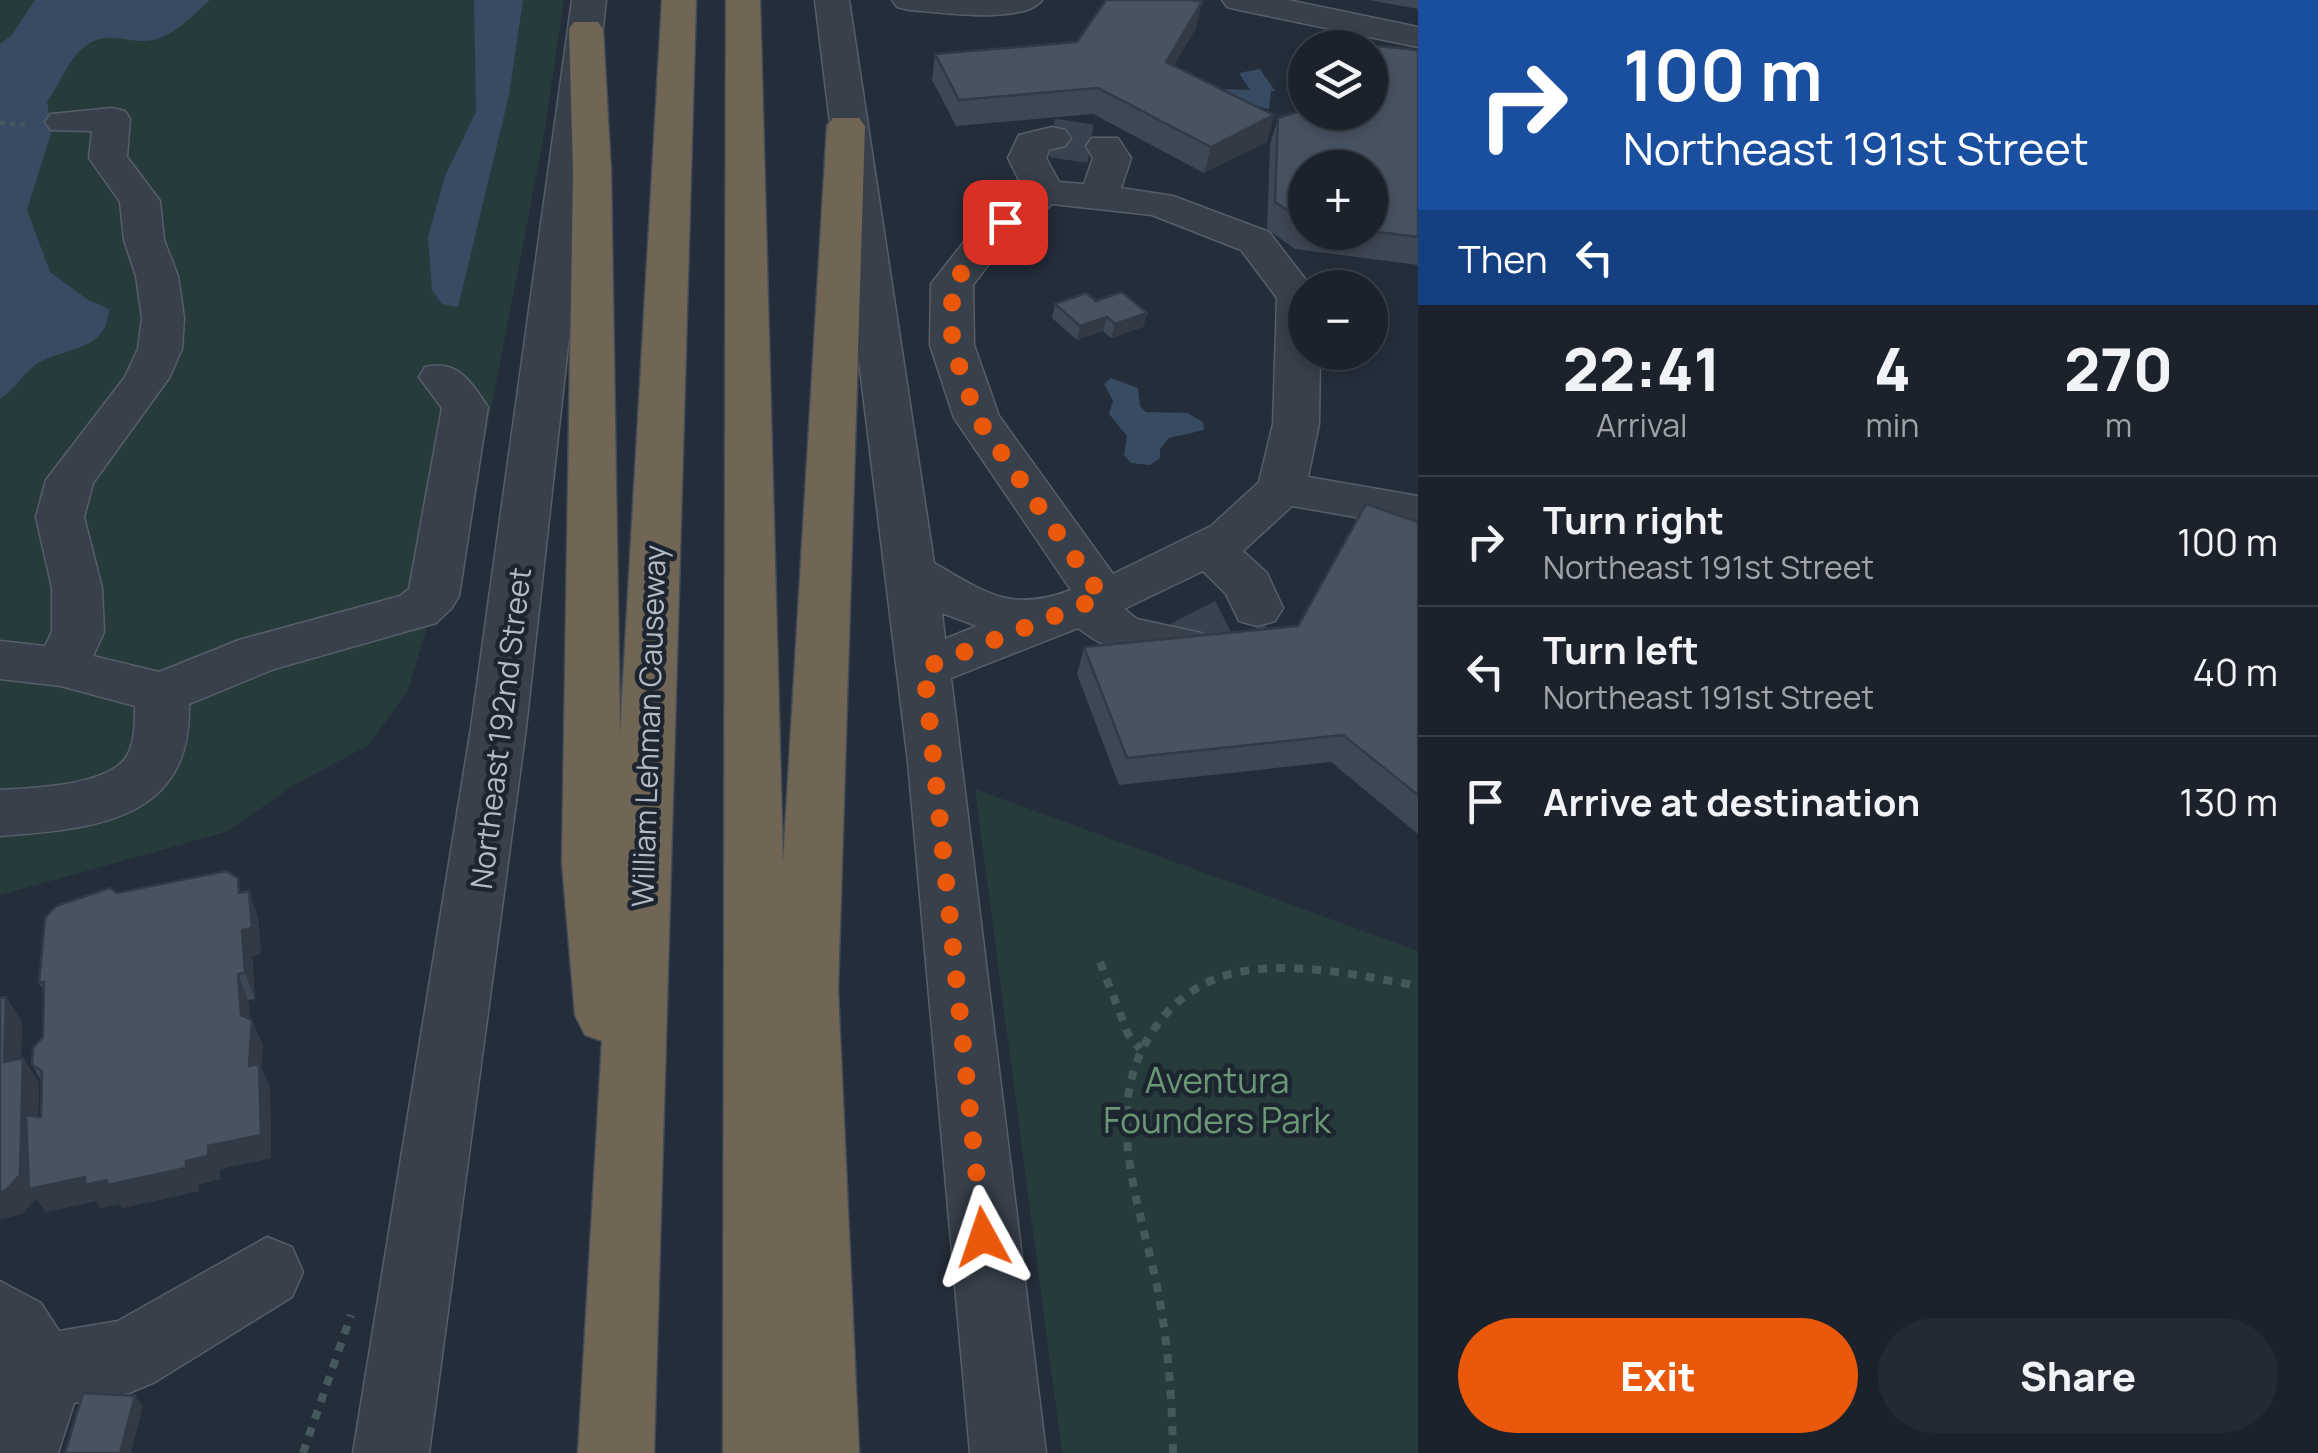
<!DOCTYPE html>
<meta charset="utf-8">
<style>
body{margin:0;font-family:Manrope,sans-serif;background:#242a34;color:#f1f3f6;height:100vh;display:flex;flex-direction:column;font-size:38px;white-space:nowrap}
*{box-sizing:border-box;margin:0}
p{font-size:32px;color:#a0a4a9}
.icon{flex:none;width:55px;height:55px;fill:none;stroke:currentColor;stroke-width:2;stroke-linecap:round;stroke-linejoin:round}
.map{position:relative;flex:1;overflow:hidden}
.panel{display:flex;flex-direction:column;background:#1b222c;width:900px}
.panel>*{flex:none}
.top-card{background:#1a4fa0;color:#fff;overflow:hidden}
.controls{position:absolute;left:1288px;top:30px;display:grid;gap:20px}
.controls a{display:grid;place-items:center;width:100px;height:100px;border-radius:50%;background:#1b222c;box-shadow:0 5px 15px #0003,0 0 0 2px #393f48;font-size:50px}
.pin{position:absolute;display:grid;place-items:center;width:85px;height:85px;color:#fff;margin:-42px;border-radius:20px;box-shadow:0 5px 15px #0006}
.me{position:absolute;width:110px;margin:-55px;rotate:355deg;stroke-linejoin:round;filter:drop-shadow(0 0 8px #0008)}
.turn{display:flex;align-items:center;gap:35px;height:210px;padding:0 40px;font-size:45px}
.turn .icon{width:130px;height:130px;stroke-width:2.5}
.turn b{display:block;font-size:70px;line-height:85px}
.then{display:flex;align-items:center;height:95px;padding:0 40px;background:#0003;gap:20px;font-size:38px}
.eta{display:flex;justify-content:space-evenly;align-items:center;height:170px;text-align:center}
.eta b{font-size:60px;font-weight:800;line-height:70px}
.cta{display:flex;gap:20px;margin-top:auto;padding:20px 40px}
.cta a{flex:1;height:115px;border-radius:60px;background:#ea580c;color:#fff;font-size:40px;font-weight:800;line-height:115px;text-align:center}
.cta a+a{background:#242a34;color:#f1f3f6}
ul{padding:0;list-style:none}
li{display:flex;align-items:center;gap:30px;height:130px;padding:0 40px;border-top:2px solid #393f48}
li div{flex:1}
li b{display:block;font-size:38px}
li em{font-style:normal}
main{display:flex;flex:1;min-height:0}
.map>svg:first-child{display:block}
.green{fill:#273b3d}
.water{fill:#394b63}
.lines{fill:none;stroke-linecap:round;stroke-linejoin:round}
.minor-tunnel-far1{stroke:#394350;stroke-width:39;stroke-dasharray:39 19;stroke-linecap:butt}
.minor-tunnel{stroke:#394350;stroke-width:50;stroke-dasharray:50 25;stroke-linecap:butt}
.minor-casing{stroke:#565e69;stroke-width:3}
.highway-casing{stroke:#434b56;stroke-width:3}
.path-far1{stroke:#45585b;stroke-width:4;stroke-dasharray:5 5;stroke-linecap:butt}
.path{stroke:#45585b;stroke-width:8;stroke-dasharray:9 9;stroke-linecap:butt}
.minor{fill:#37404b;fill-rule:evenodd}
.highway{fill:#716655;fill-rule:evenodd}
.wall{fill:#3e4754;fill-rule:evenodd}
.shaded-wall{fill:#323a45}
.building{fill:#485362;stroke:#323a45;stroke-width:2.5}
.route{stroke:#ea580c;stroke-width:18;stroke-dasharray:0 32.4}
.labels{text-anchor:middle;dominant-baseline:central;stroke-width:9;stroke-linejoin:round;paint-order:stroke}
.street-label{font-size:30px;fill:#b3bbc7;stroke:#1d2530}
.near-park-label{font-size:35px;fill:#6b9775;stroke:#1d2530}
</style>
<main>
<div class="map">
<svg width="1418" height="1453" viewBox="0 0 1418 1453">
<rect width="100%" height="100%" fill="#242e3b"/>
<path class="green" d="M0,0H564L543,141L487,430L408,690L369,745L296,784L226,832L0,895Z
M975,789L1418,951V1453H1062Z"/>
<path class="water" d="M35,0H210C190,17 171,41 143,41C123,41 107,32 88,44C69,56 60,84 47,102L52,130L27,210L50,272L88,300L109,309C107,354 61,346 34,366C22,376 13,390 0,399V44L11,36Z
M474,0H523L509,95L458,307L442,304L432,290L428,237L445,176L476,112Z
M1260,69L1275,91H1271L1269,109L1225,99L1226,89L1250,90L1239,73Z
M1111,378L1138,388L1140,406L1146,412L1187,413L1203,422L1204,430L1169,438L1160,449V458L1150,465L1131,463L1124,455L1127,436L1109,414L1113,401L1104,384Z"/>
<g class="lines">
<path class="minor-tunnel-far1" d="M1052,138L1105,146"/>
<path class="minor-tunnel" d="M1182,646L1257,608"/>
<defs>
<path id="minor" d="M572,0H606L526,728L429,1453H353L471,728Z
M815,0H849L934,563C986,593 1011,613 1071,590L954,418L930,345L931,284L974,229L1023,188L1008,158L1019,135L1052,127L1065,130L1071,138L1065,146L1049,150L1046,158L1059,182L1084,184L1093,158L1086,146L1092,138H1118L1131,158L1121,188L1173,196L1269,232L1312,288H1305V352H1320L1319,424L1308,477L1418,496V528L1292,506L1243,551L1267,573L1283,608L1275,621L1257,626L1239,621L1226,594L1203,571L1124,609L1137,619L1201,633L1208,646L1201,659C1159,672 1110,653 1078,628L951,678L1046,1453H970L908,762ZM1052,204L1152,215L1241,250L1277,298L1273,424L1259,482L1211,526L1113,574L999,416L974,345L973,285L1002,247ZM942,613L977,626L945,639Z
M892,0H1042C1024,25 939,12 909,10L897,7Z
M1222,0H1288L1418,27V47L1239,10L1227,7Z
M112,108L125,111L130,119L127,157L160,201L164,240L178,276L184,318L182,349L169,378L93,483L84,517L102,588L104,632L93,656L159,672L239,640L400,596L409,589L442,408L419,377L425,367C458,359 471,382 488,407L459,596L451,609L436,623L274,669L189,704C192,821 94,829 0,836V790C32,788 112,786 128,754C135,740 135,721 135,706L61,686L0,679V641L45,646L52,632V588L36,517L46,480L125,377L138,349L142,318L136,276L124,240L120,202L89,158L92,131L51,130L45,122L51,114Z
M267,1237L292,1247L303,1272L292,1297L155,1382L129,1393L74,1403L58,1453H0V1281L41,1303L59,1331L118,1321Z"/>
<path id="highway" d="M662,0H696L654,1453H578L602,1041L585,1035L575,1015L562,863L573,172L569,29L574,22H598L603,29L611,172L620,733Z
M726,0H760L783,863L827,126L833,118H859L865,126L838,990L859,1453H723Z"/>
</defs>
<use href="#minor" class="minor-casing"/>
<use href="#highway" class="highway-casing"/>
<path class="path-far1" d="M0,123L28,125"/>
<path class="path" d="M1100,962L1128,1034L1140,1049
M303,1453L351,1315
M1173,1453C1172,1403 1169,1352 1160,1302C1144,1210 1095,1109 1157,1025C1178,996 1209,976 1245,971C1302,962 1362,976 1418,986"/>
<use href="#minor" class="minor"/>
<use href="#highway" class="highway"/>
</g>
<path class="wall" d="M1369,0H1418V9Z
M1196,28L1173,66L1274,115L1267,142L1204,173L1093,114L956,126L932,80L935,54L1077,42Z
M1418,50V265L1295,249L1267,229L1270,144L1278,118L1370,112ZM1305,168H1370V232H1305Z
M1096,301L1147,313L1143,327L1111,338L1103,331L1077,340L1052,318L1055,304Z
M1418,522V834L1331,762L1119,785L1077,674L1084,647L1298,626Z
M243,892L258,917L261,954L252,956L255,999L248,1000L250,1019L263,1045L261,1067L270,1088L271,1158L220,1169V1179L199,1184V1191L122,1208L120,1204L100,1208L96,1201L46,1212L36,1199L22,1214L0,1219V998L6,997L22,1022L21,1059L23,1058L39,1083L38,1117H41L42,1082L32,1065L43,1037L44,991L39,983L117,893Z"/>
<path class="shaded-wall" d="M1202,2L1196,28L1160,88L1166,62Z
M1274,115L1267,142L1204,173L1211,147Z
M1147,313L1143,327L1111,338L1115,324Z
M1107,317L1103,331L1077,340L1080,326Z
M249,891L258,917L261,954L252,956L255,999L245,973L242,930Z
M238,974L248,1000L251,1037L252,1020L263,1045L261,1067L270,1088L271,1158L220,1169V1179L199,1184V1191L122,1208L120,1204L100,1208L96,1201L46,1212L36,1199L22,1214L0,1219V1192L23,1058L39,1083L37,1187L85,1177L186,1161L208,1146L249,1066L241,1015Z
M6,997L22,1022L20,1087L4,1062Z
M135,1396L143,1406L131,1453H120Z"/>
<path class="building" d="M1106,0H1191L1202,2L1166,62L1274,115L1211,147L1098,88L959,100L935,54L1077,42Z
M1378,46L1418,50V237L1370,231V168H1305V222L1275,202L1278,118L1303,110H1305V112H1330L1362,116V112H1370V49Z
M1122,292L1147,313L1115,324L1107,317L1080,326L1055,304L1086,293L1096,301Z
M1366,504L1418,522V795L1343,735L1127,758L1084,647L1298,626Z
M226,871L238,878L239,893L249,891L252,928L242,930L245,973L238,974L241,1015L252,1020L249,1066L259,1064L261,1135L208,1146V1156L186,1161V1168L107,1185V1180L85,1185V1177L29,1189L26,1115L41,1117L42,1071L32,1065L33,1048L43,1037L44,982L39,983L45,918L56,906L110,888L117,893Z
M6,997L4,1062L23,1058L20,1175L5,1191L0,1192V998Z
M83,1393L135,1396L120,1453H65Z"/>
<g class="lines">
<path class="route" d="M983,1237L924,668L1102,597L977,418L952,345V284L1005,222"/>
</g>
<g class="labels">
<g class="street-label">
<text transform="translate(648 726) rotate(-88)">William Lehman Causeway</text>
<text transform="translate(500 728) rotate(-83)">Northeast 192nd Street</text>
</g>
<g class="near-park-label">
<text x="1217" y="1080">Aventura<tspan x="1217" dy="40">Founders Park</tspan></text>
</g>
</g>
</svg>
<div class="controls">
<a><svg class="icon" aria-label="layers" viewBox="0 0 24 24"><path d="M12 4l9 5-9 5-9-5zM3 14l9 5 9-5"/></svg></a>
<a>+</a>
<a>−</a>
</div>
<div class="pin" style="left:1005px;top:222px;background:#d93025"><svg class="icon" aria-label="arrive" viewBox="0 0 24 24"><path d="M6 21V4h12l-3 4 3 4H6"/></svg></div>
<svg class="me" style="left:983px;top:1237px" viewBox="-20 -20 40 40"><path d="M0-17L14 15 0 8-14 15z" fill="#ea580c" stroke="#fff" stroke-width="4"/></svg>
</div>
<section class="panel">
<div class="top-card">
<div class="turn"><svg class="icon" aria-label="right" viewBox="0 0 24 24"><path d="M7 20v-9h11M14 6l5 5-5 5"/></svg><div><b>100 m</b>Northeast 191st Street</div></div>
<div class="then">Then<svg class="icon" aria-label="left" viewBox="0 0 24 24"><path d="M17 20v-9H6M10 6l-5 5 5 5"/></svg></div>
</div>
<div class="eta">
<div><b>22:41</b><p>Arrival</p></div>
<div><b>4</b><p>min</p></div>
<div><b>270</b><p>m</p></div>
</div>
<ul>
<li><svg class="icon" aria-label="right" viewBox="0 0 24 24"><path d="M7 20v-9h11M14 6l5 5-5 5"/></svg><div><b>Turn right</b><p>Northeast 191st Street</p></div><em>100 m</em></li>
<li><svg class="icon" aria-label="left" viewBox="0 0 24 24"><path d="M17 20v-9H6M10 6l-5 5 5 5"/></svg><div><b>Turn left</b><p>Northeast 191st Street</p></div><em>40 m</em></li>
<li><svg class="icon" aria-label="arrive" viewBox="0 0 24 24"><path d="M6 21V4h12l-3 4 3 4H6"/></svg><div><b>Arrive at destination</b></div><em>130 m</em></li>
</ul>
<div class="cta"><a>Exit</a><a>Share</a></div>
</section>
</main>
